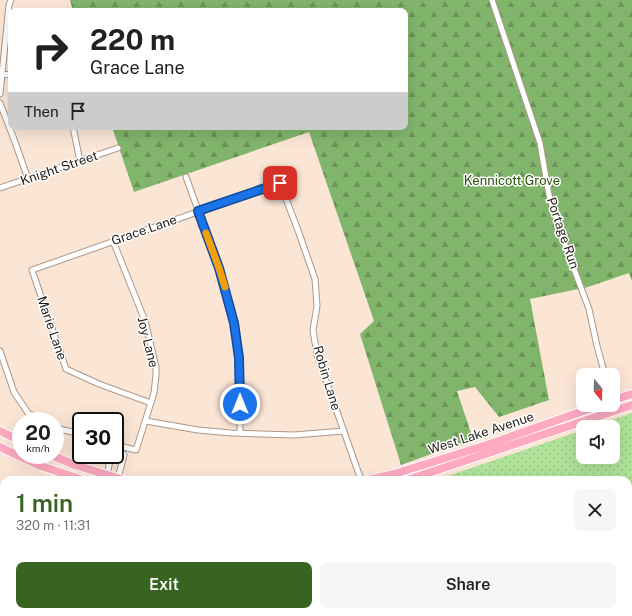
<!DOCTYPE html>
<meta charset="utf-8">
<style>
body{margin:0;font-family:"Public Sans",sans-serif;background:#f6f6f6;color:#202124;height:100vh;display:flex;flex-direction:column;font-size:15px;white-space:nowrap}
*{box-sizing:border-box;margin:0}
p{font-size:13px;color:#757577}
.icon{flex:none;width:22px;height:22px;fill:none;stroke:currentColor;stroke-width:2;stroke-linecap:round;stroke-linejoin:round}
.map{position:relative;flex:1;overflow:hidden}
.side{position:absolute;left:0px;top:476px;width:632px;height:140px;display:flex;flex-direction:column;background:#fff;border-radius:12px 12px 0 0;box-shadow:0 4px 16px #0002}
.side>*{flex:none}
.guide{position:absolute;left:8px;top:8px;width:400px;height:122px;border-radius:8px;box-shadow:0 4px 16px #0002;background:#fff;color:#202124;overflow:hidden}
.needle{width:26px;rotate:161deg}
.controls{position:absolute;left:576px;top:368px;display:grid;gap:8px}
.controls a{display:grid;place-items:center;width:44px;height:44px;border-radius:8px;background:#fff;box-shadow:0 4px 16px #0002;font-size:20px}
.speed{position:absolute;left:12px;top:412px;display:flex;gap:8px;font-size:20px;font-weight:700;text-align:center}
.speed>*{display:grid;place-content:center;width:52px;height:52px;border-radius:50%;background:#fff;box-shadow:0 4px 16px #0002;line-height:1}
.speed small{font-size:10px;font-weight:400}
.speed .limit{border:2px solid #111;border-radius:6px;background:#fff;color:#111}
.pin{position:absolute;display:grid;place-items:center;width:34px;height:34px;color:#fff;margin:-17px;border-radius:8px;box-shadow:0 2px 6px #0006}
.me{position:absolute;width:44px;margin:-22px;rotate:0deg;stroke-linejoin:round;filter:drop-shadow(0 0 3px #0008)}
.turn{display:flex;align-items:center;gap:14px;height:84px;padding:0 16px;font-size:18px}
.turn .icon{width:52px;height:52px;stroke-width:2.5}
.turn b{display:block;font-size:28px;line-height:34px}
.then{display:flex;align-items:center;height:38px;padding:0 16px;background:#0003;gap:8px;font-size:15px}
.round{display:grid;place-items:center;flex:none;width:42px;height:42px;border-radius:8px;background:#f6f6f6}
.head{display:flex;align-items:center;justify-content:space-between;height:68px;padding:0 16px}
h1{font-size:24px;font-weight:600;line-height:30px;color:#386320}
.cta{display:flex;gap:8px;margin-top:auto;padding:8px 16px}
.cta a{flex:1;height:46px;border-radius:8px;background:#386320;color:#fff;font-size:16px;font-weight:600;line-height:46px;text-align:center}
.cta a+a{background:#f6f6f6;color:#202124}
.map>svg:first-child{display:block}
.education{fill:#f3d9df}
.forest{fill:url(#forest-firs)}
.park{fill:url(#park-dots)}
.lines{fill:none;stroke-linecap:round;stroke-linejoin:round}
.minor-casing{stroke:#ac9889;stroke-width:7}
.tertiary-casing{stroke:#ac9889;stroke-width:8}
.secondary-casing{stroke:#ac9889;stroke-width:9}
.primary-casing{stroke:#fff;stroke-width:10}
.minor{stroke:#fff;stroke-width:5}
.tertiary{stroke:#fff;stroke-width:6}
.secondary{stroke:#ffd5e0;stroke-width:7}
.primary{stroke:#feaac1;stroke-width:8}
.route-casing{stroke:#114b97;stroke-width:10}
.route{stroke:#1a73e8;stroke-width:7}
.slow{stroke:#f59e0b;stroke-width:7}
.labels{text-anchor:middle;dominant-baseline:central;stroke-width:3;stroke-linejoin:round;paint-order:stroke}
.street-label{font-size:13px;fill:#241d17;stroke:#fff}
.park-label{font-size:13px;fill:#265506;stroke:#fff}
</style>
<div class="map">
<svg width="632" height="616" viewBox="0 0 632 616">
<defs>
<pattern id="forest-firs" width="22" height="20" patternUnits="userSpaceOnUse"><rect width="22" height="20" fill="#82b56c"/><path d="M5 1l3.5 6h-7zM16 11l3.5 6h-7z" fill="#6a9358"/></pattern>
<pattern id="park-dots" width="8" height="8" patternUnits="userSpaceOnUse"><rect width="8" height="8" fill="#afe399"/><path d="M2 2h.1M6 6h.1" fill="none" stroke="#96c283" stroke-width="1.8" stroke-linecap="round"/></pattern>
</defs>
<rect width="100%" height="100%" fill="#fbe6d6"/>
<path class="education" d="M632,413V616H115V612H628V480H436L583,430V457H613V427H592Z"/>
<path class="forest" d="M70,0H632V281L629,273L588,287L530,299L549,400L499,417L475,387L457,391L473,439L401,465L360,334L374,321L309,132L134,192L112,127H405V11H73Z"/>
<path class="park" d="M632,413V616H490L494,612H628V480H436L583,430V457H613V427H592Z"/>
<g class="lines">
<defs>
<path id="minor" d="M492,0L540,143L549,195L558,226L589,309L597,346L605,375
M2,74L11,75
M0,94L9,5L11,0
M0,103L15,142L28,179
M73,127L80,161
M186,177L219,268L234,323L239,358L240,392V433
M0,188L118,148
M113,241L145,321L156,367V375L154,393L136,450L115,445
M0,351L14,392L28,413L42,421
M151,403L99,384L66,369L32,270L280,183L299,233L315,279L317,306L313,330L317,355L361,480
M146,421L198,430L231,433L294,435L344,431
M55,428L81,434
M117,445L124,455L118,478
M107,475L111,455
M213,612L214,616
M220,612L221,616
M140,616L141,612"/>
<path id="tertiary" d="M0,607L4,606
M5,616L16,612"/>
<path id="secondary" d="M81,612L85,616
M91,612L92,616
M104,612L105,616"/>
<path id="primary" d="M613,400L632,394
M0,431L21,441
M0,447L38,465L83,480
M51,455L75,465L124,480
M368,480L394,474L490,444L600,405
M407,480L632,405"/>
</defs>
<use href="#minor" class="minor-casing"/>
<use href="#tertiary" class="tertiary-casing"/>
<use href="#secondary" class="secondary-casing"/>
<use href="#primary" class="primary-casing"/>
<use href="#minor" class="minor"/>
<use href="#tertiary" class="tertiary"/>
<use href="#secondary" class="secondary"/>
<use href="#primary" class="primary"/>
</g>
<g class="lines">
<defs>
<path id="route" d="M240,404L239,358L234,323L219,268L198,211L280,183"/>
</defs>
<use href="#route" class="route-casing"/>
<use href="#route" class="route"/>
<path class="slow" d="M206,233L219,268L225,287"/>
</g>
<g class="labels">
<g class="street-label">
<text transform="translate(59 168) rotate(-19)">Knight Street</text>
<text transform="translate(144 230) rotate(-19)">Grace Lane</text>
<text transform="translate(563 233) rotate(71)">Portage Run</text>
<text transform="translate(52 328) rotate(71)">Marie Lane</text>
<text transform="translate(148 342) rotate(76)">Joy Lane</text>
<text transform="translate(327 378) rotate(73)">Robin Lane</text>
<text transform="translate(481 433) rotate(-18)">West Lake Avenue</text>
</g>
<g class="park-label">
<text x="512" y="180">Kennicott Grove</text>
</g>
</g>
</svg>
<div class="controls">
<a><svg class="needle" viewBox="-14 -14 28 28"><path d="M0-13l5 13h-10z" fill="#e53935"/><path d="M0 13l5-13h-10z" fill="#757577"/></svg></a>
<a><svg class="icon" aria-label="sound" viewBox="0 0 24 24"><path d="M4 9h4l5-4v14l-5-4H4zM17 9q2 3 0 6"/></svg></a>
</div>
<div class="speed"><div>20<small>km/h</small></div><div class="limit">30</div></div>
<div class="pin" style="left:280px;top:183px;background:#d93025"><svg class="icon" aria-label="arrive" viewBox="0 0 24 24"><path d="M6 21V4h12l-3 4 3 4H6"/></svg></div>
<svg class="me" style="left:240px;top:404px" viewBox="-20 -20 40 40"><circle r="17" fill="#1a73e8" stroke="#fff" stroke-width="3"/><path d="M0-11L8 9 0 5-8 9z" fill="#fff"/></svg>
<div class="guide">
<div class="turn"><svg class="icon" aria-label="right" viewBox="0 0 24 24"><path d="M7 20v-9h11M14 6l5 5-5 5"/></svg><div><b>220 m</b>Grace Lane</div></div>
<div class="then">Then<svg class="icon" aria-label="arrive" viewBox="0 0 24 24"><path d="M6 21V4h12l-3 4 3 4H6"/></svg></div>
</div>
<section class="side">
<div class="head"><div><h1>1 min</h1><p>320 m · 11:31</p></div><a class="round"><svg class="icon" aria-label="close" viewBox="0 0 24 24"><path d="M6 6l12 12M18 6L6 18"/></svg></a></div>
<div class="cta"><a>Exit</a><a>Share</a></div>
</section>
</div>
